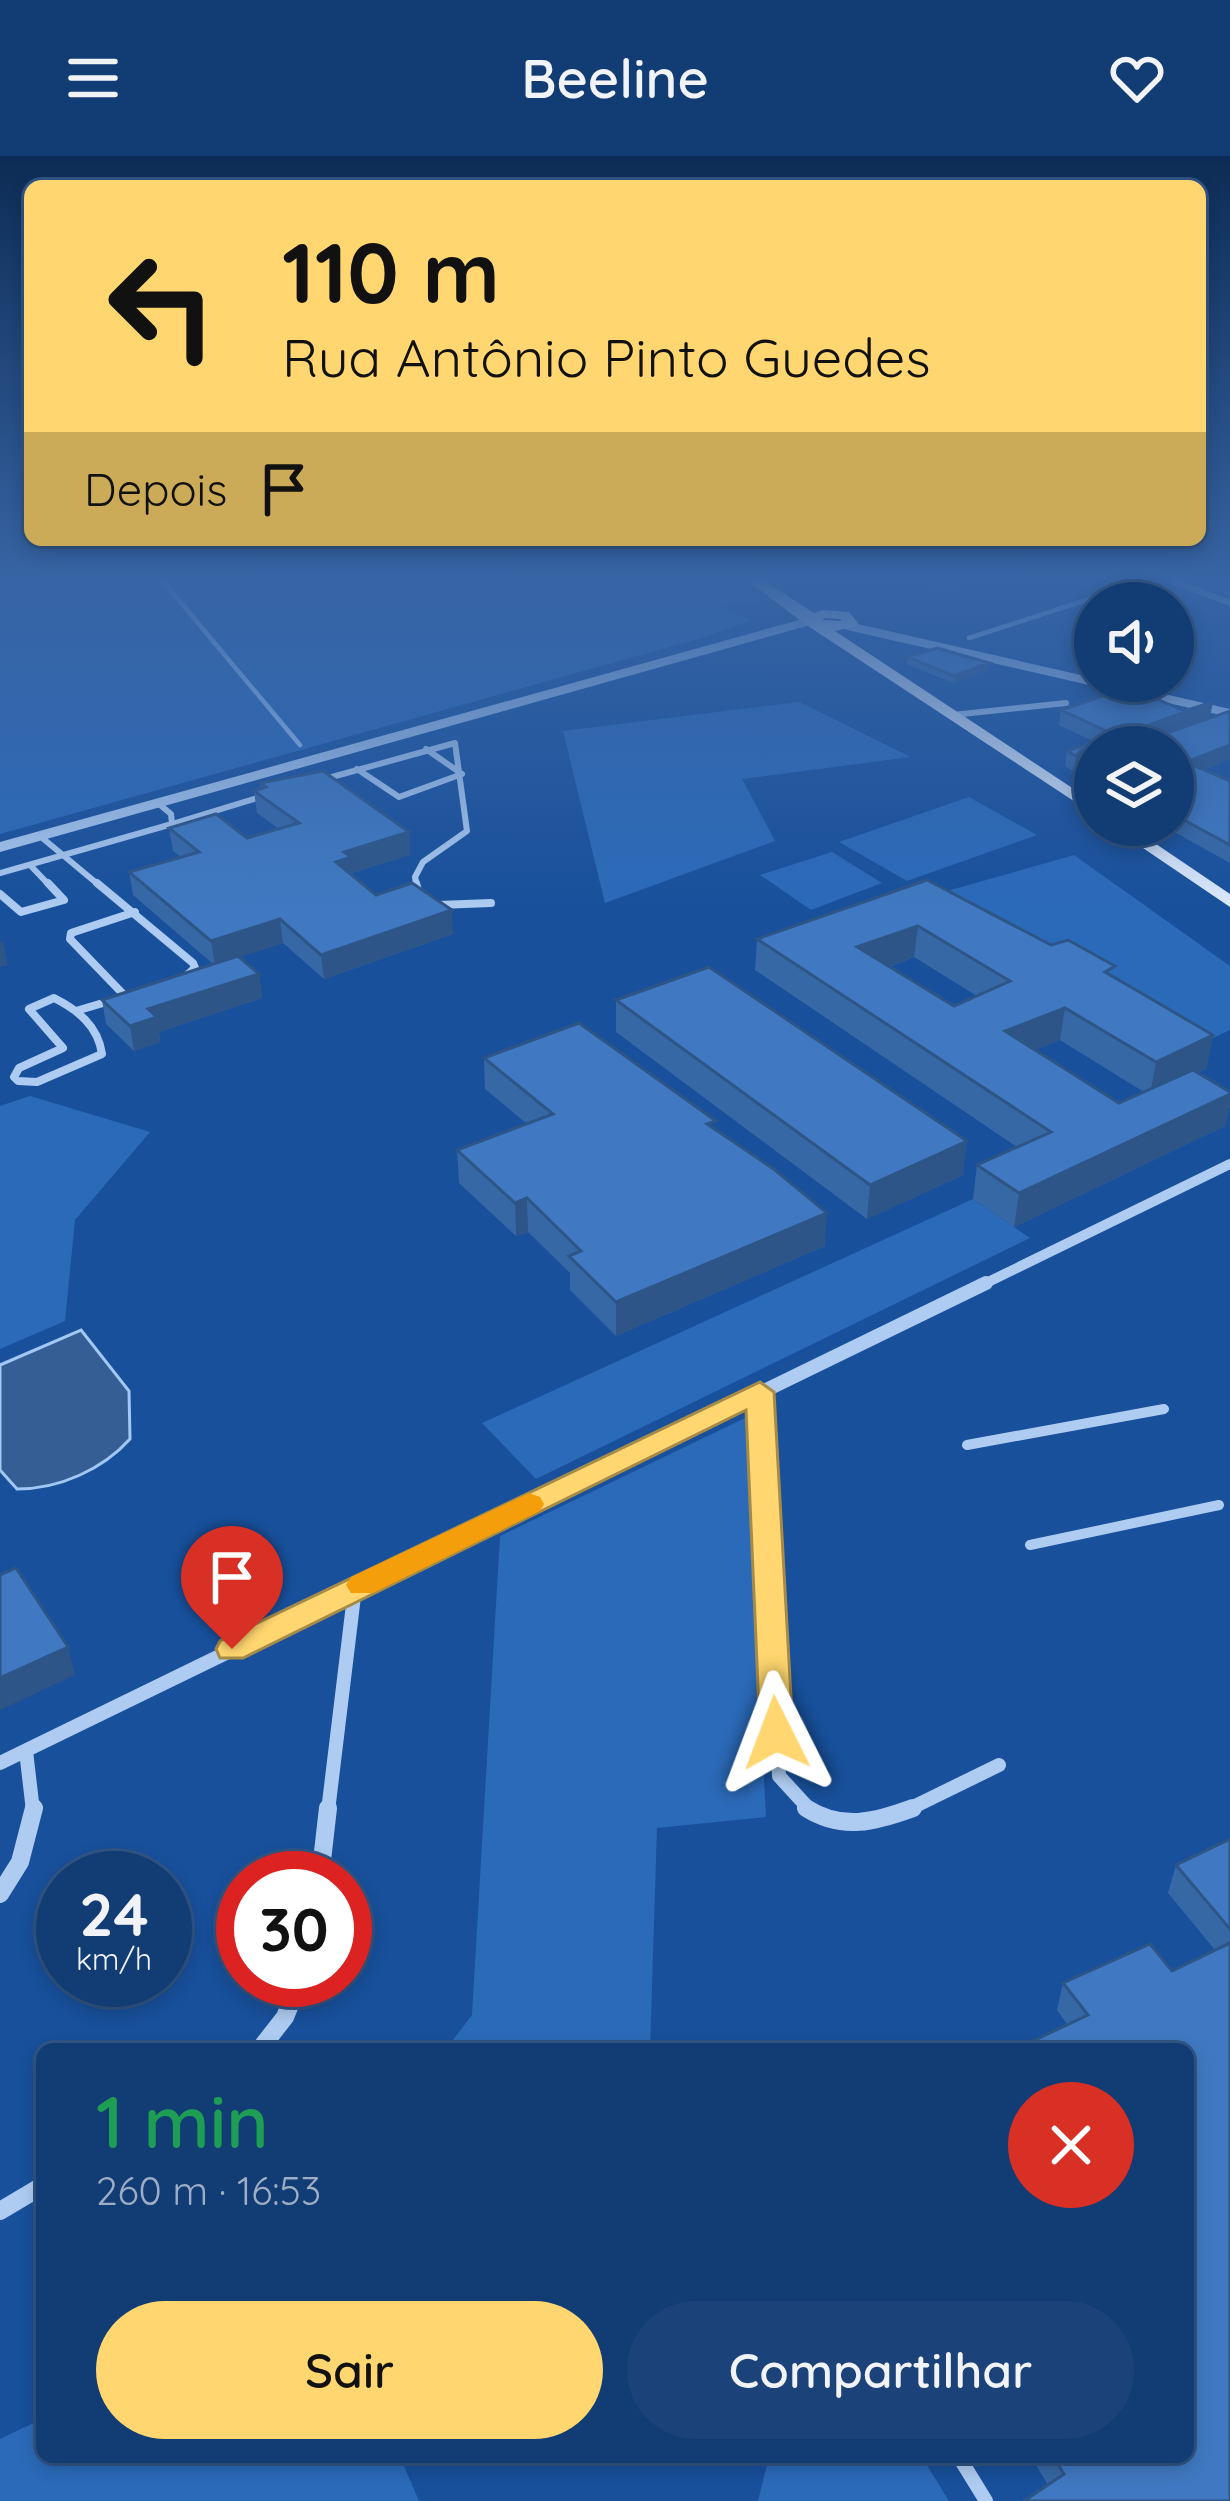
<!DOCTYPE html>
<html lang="pt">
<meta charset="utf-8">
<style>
body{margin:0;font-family:Quicksand,sans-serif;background:#1b4379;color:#f1f3f6;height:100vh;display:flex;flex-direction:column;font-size:45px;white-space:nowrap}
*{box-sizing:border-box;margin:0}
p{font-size:39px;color:#9cadc5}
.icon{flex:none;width:66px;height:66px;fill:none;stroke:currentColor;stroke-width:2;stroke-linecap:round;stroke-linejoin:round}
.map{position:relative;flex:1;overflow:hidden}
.details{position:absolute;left:36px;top:1887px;width:1158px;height:420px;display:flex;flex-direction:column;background:#123c74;border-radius:18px;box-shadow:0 6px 18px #0003,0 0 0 3px #315686}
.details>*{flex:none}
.top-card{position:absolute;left:24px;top:24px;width:1182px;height:366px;border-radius:18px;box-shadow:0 6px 18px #0003,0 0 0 3px #315686;background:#ffd66f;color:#111;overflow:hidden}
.controls{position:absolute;left:1074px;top:426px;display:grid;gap:24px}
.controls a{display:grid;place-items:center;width:120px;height:120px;border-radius:50%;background:#123c74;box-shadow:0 6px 18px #0003,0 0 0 3px #315686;font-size:60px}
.speed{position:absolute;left:36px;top:1695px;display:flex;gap:24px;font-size:60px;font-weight:700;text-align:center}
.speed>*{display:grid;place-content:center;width:156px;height:156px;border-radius:50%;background:#123c74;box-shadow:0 6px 18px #0003,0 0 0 3px #315686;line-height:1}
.speed small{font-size:30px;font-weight:400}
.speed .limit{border:18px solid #d22;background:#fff;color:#111}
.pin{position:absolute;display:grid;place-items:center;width:102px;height:102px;color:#fff;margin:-123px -51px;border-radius:50% 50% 50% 0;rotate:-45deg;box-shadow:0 0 12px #0007}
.pin .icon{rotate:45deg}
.me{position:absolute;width:132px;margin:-66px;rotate:357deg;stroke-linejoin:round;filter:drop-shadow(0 0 9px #0008)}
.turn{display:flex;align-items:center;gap:42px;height:252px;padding:0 60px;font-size:54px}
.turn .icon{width:156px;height:156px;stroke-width:2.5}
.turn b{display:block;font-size:84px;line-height:102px}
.then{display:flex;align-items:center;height:114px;padding:0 60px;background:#0003;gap:24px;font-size:45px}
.round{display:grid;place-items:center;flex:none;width:126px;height:126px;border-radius:63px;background:#1b4379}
.summary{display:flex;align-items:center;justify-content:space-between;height:204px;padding:0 60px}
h1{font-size:72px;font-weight:600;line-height:90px;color:#1e9e55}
.primary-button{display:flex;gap:24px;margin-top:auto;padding:24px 60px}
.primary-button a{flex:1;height:138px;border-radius:72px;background:#ffd66f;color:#111;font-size:48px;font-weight:600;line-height:138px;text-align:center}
.primary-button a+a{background:#1b4379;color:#f1f3f6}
header{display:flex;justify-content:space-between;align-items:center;height:156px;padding:0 60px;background:#123c74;font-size:54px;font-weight:600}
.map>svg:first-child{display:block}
.green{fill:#2b6ab9}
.water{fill:#355e94;stroke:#a1c7f4;stroke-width:3}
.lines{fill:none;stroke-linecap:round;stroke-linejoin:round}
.stream{stroke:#a1c7f4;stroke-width:4.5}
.service-far3{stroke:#aeccf2;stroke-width:6}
.service-far2{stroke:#aeccf2;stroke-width:8}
.service-far1{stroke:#aeccf2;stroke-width:10}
.service{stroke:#aeccf2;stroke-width:14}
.minor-far3{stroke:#aeccf2;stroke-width:8}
.minor-far2{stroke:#aeccf2;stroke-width:10}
.minor-far1{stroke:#aeccf2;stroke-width:14}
.minor{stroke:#aeccf2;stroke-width:18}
.tertiary{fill:#aeccf2;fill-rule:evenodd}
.secondary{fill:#ddeafc;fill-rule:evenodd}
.wall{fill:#3768a6;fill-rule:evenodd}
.shaded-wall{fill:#2d5587}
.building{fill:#4079c1;stroke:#2d5587;stroke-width:3;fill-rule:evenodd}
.route{fill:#ffd66f;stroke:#a68b48;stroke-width:3}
.slow{fill:#f59e0b}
</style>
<header><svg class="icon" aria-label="menu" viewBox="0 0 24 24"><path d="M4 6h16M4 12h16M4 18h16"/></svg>Beeline<svg class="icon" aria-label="heart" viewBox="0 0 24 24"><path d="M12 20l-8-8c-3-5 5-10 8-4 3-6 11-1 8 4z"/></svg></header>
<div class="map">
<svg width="1230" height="2345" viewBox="0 0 1230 2345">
<rect width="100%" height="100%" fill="#18509b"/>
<path class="green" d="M0,424H732L761,444L721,450L750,465L698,483L0,678Z
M799,546L911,601L742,623L775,685L605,747L563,575Z
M969,641L1037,679L907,725L839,686Z
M832,696L882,727L811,754L760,719Z
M1074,699L1230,810V874L1189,893L926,741Z
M30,940L150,976L75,1064L65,1165L0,1193V950Z
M973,1043L1030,1082L536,1323L482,1267Z
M745,1262L766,1661L657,1672L650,1893H446L472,1859L500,1380Z
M42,2263V2301H400L419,2345H0V2283Z
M769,2301H922L949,2345H758Z"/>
<path class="water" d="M81,1174L129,1235L130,1283C103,1313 60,1333 17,1333L0,1314V1209Z"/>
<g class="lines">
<path class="stream" d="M162,424L300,589
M969,482L1145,425"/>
<path class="service-far3" d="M1170,424L1230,447
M953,559L1066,547
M426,593L462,618
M357,613L399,641L462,618
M1081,616L1095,611
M321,624L455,587L467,675L423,706L415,721L417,730
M172,668L264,640
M40,680L100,730
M30,709L50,730
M0,717L172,668L171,658L159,648"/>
<path class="service-far2" d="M97,727L193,807L195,812L186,820
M416,727L419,738
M0,738L21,756L64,744L48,727
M438,749L491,747
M125,840L70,783L71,777L135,756
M54,842C78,854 98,870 102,898L37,926L18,925L14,921L19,912L63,892L29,853Z
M76,855L113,844"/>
<path class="service-far1" d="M967,1289L1164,1253
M1030,1389L1219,1349"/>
<path class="service" d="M959,2301L986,2345"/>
<path class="minor-far3" d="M848,470L1230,557"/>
<path class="minor-far2" d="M980,1130L1230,1008"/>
<path class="minor-far1" d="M760,1236L779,1620L811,1655
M26,1595L33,1655
M0,1607L986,1127
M328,1655L355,1432
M905,1655L999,1609"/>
<path class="minor" d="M806,1652C842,1675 875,1666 913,1652
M320,1722L328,1652
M0,1738L20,1706L34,1652
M260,1893L285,1861L300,1824
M0,2055L42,2030"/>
<path class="tertiary" d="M810,461L814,462V468L0,696V686Z"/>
<path class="secondary" d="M747,424H763L814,457L823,454L849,456L858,467L856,470L835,475L1095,647V659L805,468ZM825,462L840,463L842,465L822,464Z
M1109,669H1128L1230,738V751Z"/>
</g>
<path class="wall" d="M916,424H992L948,437Z
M1218,424H1230V439L1217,434Z
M907,501L988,514L953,527L907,508Z
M1061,554L1184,555L1210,561L1230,555V603L1203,614L1230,625V707L1169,673V669H1173V591H1095V628L1084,623L1087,607L1078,609L1074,616L1065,610L1067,595L1095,586L1059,569Z
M260,627L409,676L410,699L352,717V719L376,739L453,778L324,823L283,787L239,801L259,818L262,842L159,876L160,886L134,895L106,868L102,844L213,808L133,739L129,716L181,701L173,695L169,672L247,682L279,673L257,657L254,635L261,633Z
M927,724L1113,820L1207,912L1197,917L1230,936V949L1225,970L1014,1071L973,1043L977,1009L1017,991L755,814L757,783ZM914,801L977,840L954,850L889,811ZM1060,884L1144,936L1119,947L1035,894Z
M616,844L963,1019L867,1063L616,876Z
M484,902L716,974L825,1090L616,1180L570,1134V1117L528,1076L516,1080L459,1027L457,994L527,968L485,933Z
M1230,1683V2345L1048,2329L1031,2301H1188L1067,1868L1057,1854L1063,1827L1172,1815L1215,1794L1168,1737L1176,1709Z"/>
<path class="shaded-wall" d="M950,424H992L948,437Z
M989,507L988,514L953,527L954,520Z
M1213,546L1210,561L1146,584L1145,576L1149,569Z
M1101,589V591H1095V605L1078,609L1074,616L1076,600L1081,594Z
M1230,589V603L1183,622L1186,606Z
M409,676L410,699L352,717L353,724L336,706L344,696Z
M452,754L453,778L324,823L321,799Z
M280,763L283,787L215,809L211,785Z
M918,770L914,801L855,823L857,791Z
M3,785L8,809L0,811V786Z
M259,818L262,842L159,876L160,886L134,895L130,870L148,853Z
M1065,852L1060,884L1001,908L1005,875Z
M1213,879L1207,912L1150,939L1156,906Z
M1230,938V949L1225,970L1014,1071L1019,1037Z
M967,985L963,1019L867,1063L870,1029Z
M527,1042L528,1076L516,1080L515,1047Z
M827,1057L825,1090L616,1180V1146Z
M68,1491L75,1519L0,1554V1522Z"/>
<path class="building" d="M937,492L989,507L954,520L907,501Z
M1130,531L1184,555L1213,546L1149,569L1145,576L1150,583L1230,555V589L1186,606L1230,625V689L1173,658L1178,654L1173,651V591H1102L1101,589L1081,594L1076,600L1067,595L1115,579L1061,554Z
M323,615L409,676L344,696L351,701L336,706L376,739L412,727L452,754L321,799L280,763L211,785L129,716L199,696L169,672L216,658L247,682L299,667L254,635L266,631L260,627Z
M927,724L1051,789L1068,784L1115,810L1105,816L1213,879L1156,906L1065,852L1005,875L1119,947L1193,914L1230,936V938L1019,1037L977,1009L1051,976L757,783ZM918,770L1010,825L954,850L857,791Z
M238,800L259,818L148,853L157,861L130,870L102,844Z
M709,811L967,985L870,1029L616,844Z
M579,867L716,965L707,968L775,1014L827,1057L616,1146L569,1100L581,1095L527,1042L515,1047L457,994L553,958L484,902Z
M16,1412L68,1491L0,1522V1419Z
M1230,1683V1773L1176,1709Z
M1230,1787V2345H1024L1064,2318L1053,2301H1188V1893H1016L1088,1859L1063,1827L1150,1788L1172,1815Z"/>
<linearGradient id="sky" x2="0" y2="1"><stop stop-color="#0d2c55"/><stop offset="0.56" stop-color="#3764a4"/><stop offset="1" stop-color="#3764a4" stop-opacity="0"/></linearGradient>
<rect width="1230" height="753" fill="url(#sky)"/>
<path class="route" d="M760,1226L774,1236L793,1577L788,1587L776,1591L764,1587L760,1577L746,1254L243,1502H220L216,1493L220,1485Z"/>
<path class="slow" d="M529,1337L540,1341L544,1348L540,1355L373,1437H351L346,1429L351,1421Z"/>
</svg>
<div class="controls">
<a><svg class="icon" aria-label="sound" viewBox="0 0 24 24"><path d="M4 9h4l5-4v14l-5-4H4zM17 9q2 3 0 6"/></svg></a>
<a><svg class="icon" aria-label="layers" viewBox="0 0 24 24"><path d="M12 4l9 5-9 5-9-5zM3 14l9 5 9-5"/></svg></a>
</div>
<div class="speed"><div>24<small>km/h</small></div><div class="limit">30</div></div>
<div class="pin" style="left:232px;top:1493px;background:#d93025"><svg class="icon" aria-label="arrive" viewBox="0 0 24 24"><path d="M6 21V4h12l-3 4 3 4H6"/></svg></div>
<svg class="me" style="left:776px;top:1577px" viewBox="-20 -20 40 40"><path d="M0-17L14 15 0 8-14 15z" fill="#ffd66f" stroke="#fff" stroke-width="4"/></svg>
<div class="top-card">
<div class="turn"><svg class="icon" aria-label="left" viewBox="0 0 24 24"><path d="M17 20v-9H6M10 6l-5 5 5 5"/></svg><div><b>110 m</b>Rua Antônio Pinto Guedes</div></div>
<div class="then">Depois<svg class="icon" aria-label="arrive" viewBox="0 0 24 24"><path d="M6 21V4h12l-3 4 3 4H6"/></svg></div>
</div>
<section class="details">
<div class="summary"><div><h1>1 min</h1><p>260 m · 16:53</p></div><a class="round" style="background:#d93025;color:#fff"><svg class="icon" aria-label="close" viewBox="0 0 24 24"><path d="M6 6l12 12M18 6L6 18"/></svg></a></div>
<div class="primary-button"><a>Sair</a><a>Compartilhar</a></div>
</section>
</div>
